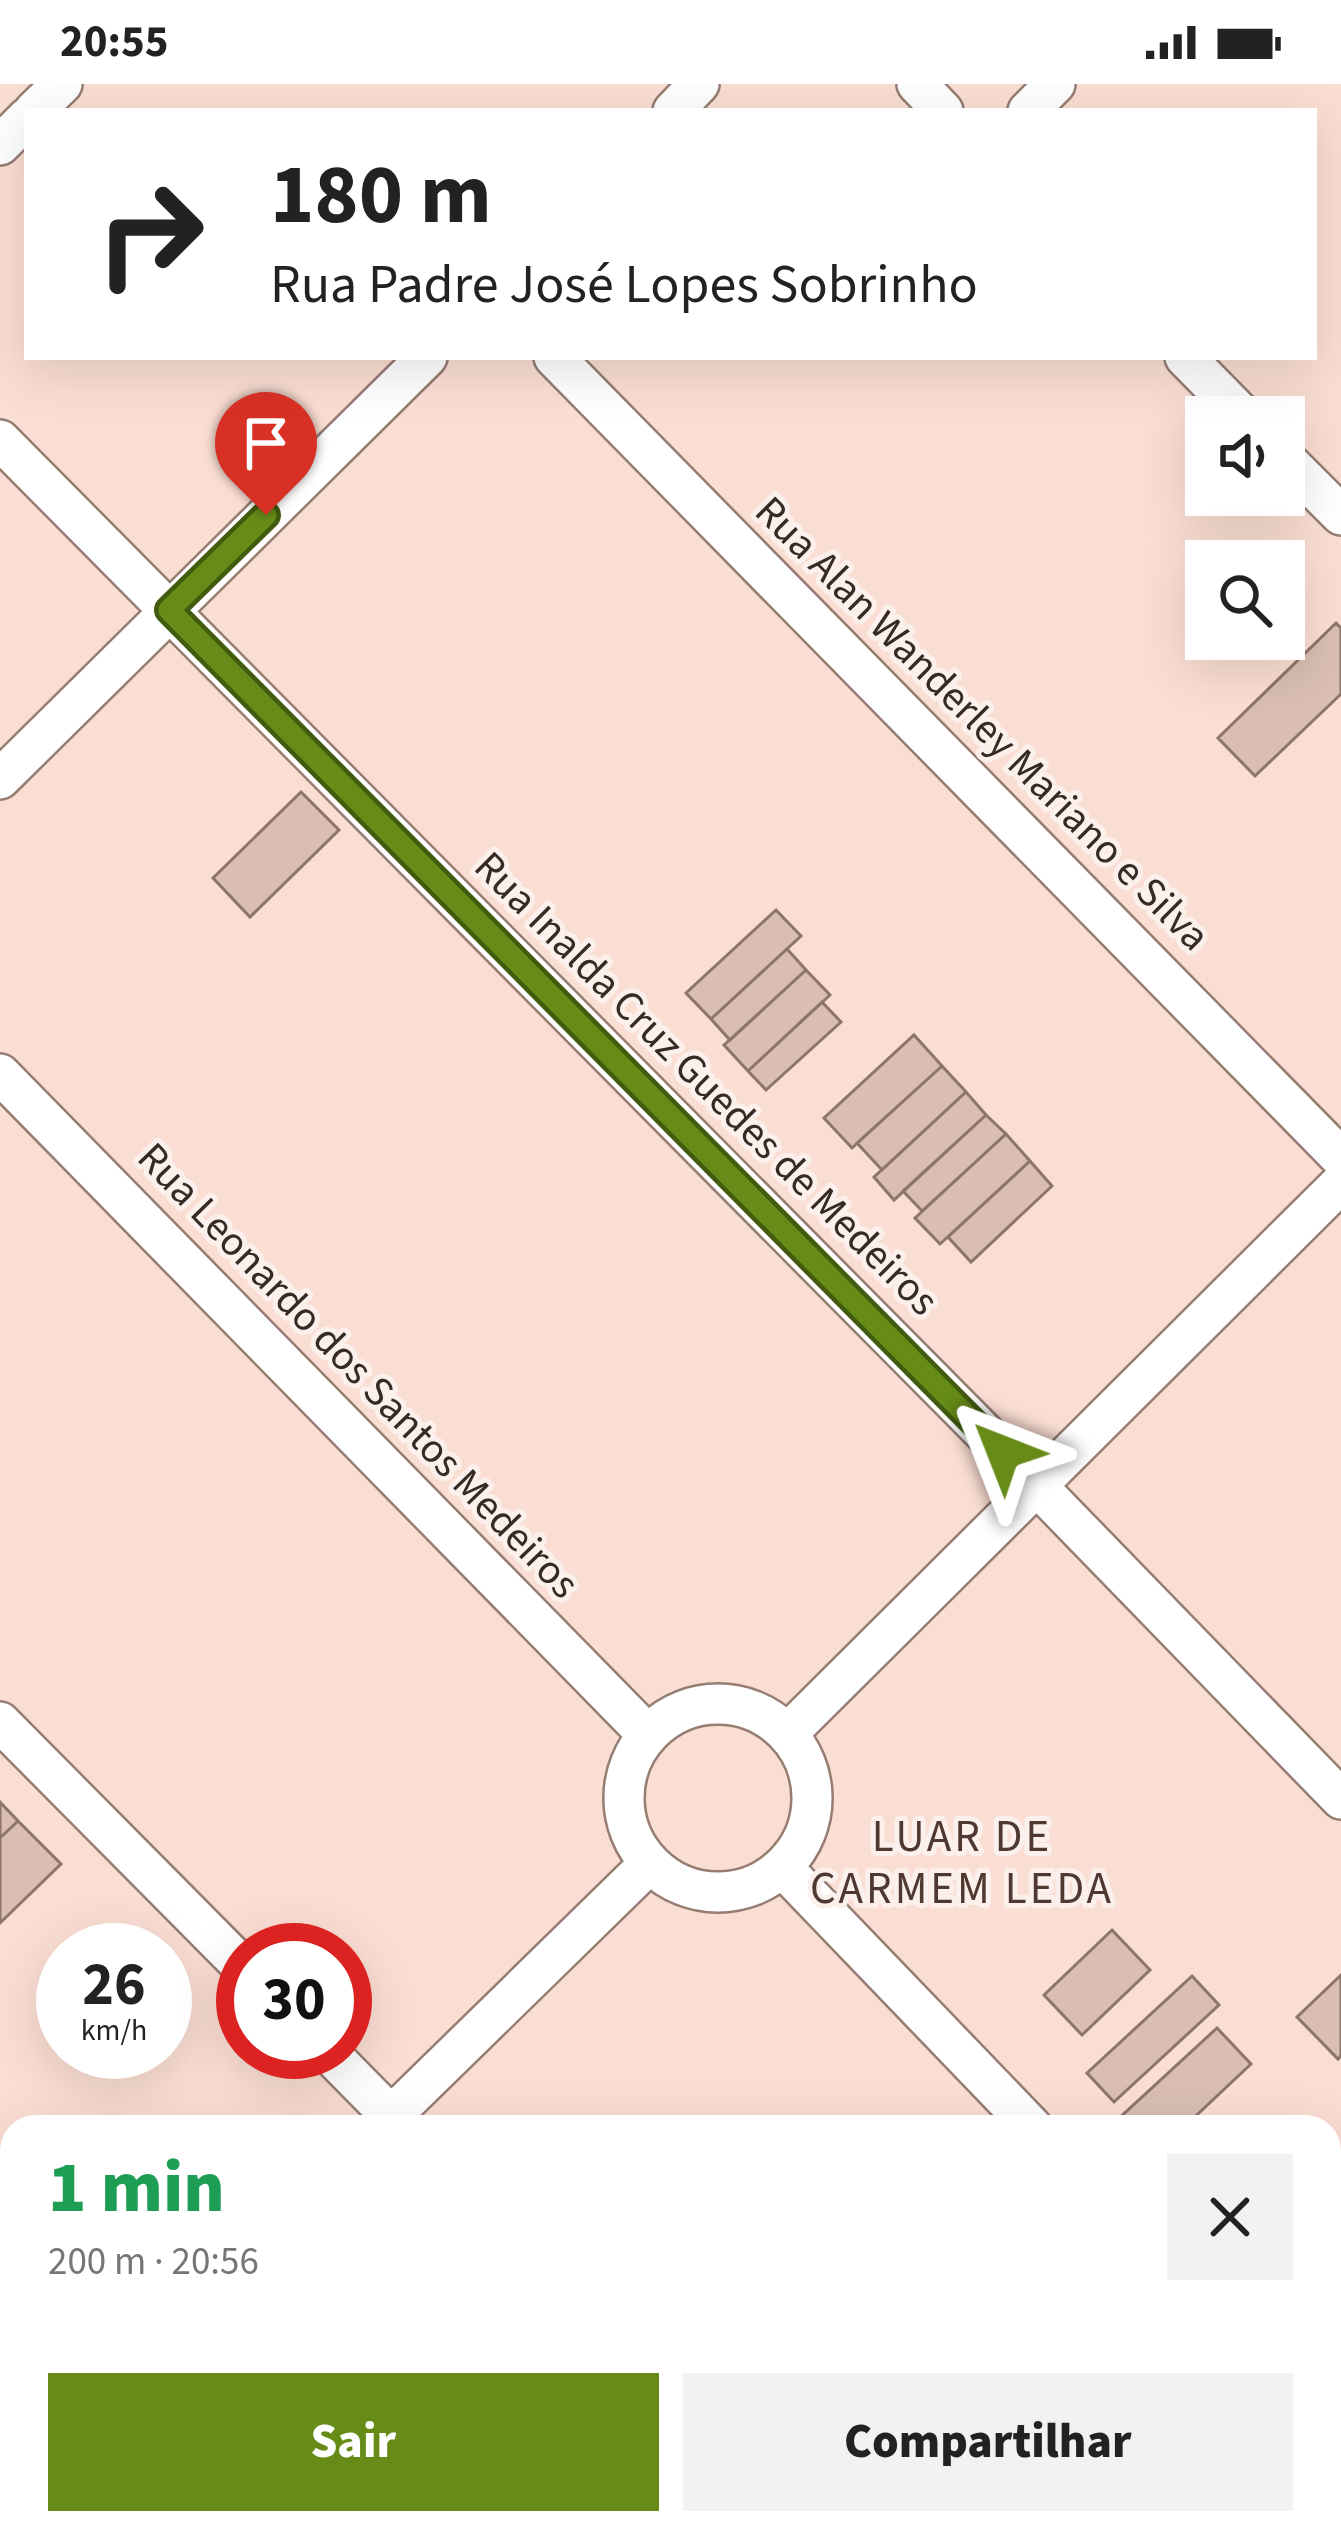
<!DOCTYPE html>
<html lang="pt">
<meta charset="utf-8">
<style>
body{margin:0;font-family:"Source Sans 3",sans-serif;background:#f2f2f2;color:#222;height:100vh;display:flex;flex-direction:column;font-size:45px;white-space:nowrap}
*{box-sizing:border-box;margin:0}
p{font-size:39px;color:#767676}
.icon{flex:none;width:66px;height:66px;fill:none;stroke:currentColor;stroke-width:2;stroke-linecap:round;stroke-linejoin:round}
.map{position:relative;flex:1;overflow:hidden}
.panel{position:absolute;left:0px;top:2031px;width:1341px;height:420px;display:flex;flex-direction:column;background:#fff;border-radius:36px 36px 0 0;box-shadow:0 12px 48px #0002}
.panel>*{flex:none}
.guide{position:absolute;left:24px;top:24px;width:1293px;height:252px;border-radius:0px;box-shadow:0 12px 48px #0002;background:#fff;color:#222;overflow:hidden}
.fabs{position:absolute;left:1185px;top:312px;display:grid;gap:24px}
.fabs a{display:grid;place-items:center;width:120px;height:120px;border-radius:0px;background:#fff;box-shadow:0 12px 48px #0002;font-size:60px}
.speed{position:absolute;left:36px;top:1839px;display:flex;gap:24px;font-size:60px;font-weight:700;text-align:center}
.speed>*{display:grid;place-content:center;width:156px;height:156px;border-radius:50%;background:#fff;box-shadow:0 12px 48px #0002;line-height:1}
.speed small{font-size:30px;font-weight:400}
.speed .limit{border:18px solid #d22;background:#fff;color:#111}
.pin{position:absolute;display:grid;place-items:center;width:102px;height:102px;color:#fff;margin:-123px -51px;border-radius:50% 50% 50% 0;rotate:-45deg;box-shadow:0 0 12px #0007}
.pin .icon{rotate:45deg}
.me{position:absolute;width:132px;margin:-66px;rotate:315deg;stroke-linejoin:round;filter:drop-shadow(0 0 9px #0008)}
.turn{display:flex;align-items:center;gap:42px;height:252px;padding:0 48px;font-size:54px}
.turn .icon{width:156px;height:156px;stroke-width:2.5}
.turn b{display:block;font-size:84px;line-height:102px}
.round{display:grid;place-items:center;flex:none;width:126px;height:126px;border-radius:0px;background:#f2f2f2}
.overview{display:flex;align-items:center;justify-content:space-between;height:204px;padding:0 48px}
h1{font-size:72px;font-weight:800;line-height:90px;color:#1e9e55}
.button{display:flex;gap:24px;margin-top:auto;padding:24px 48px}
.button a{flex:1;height:138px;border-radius:0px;background:#668c17;color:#fff;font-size:48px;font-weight:800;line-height:138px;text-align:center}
.button a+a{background:#f2f2f2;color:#222}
.status{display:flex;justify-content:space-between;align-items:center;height:84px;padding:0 60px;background:#fff;direction:ltr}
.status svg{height:33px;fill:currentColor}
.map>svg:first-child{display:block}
.building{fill:#dabeb3;stroke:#8e756b;stroke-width:3}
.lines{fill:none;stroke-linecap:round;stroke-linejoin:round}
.minor-casing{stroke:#967d72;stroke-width:44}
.minor{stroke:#fff;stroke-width:39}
.route-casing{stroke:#425b0f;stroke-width:30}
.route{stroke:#668c17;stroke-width:21}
.labels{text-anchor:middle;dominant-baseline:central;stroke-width:10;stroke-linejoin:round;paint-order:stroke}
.street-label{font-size:42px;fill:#352a26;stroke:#fbf0eb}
.neighbourhood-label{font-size:45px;letter-spacing:3px;fill:#4e382f;stroke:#fbf0eb}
</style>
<div class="status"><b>20:55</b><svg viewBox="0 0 49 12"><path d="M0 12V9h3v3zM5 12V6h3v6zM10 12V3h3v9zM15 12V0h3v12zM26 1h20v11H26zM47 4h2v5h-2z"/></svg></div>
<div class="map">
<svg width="1341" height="2451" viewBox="0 0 1341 2451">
<rect width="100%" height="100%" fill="#fbded3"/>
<path class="building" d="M1336,539L1341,544V610L1255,692L1218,654Z
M301,708L339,746L250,833L213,794Z
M776,826L801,852L711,935L686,909Z
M787,865L806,886L730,956L711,935Z
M806,886L830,911L748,987L724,961Z
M822,918L841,938L766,1006L748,987Z
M914,951L942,982L852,1064L824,1034Z
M942,982L966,1008L882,1086L857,1059Z
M966,1008L986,1031L894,1116L874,1093Z
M986,1031L1006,1050L922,1127L903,1107Z
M1006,1050L1030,1077L940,1160L915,1134Z
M1030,1077L1052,1102L971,1178L948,1153Z
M0,1718L18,1737L0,1754Z
M18,1737L61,1780L0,1839V1754Z
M1112,1846L1150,1886L1082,1951L1044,1911Z
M1341,1891V1972L1338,1975L1297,1933Z
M1192,1892L1219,1921L1114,2018L1087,1989Z
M1217,1944L1251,1980L1184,2043H1119L1115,2038Z
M0,2150L12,2163V2245L0,2232Z
M1341,2173V2235L1329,2223V2185Z
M977,2439H997L1008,2451H964Z
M997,2439H1041L1052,2451H1008Z
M1041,2439H1078L1089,2451H1052Z
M1081,2439H1160L1148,2451H1092Z
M1166,2439H1190L1177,2451Z"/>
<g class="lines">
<defs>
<path id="minor" d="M917,0L943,27
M34,27L62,0
M673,27L699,0
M1028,27L1055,0
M0,61L27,34
M554,273L1341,1074
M1185,273L1244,333
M0,356L1037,1402L1341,1715
M1284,374L1341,431
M0,695L427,273
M0,990L648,1651
M624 1714a94 94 0 1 1 188 0a94 94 0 1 1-188 0Z
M0,1638L243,1883
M788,1649L1341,1099
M783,1784L1032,2043
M328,1968L391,2032
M380,2043L649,1780
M0,2275L12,2287
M1329,2338L1341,2350
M0,2416L12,2404
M617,2451L629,2439
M1254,2451L1266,2439"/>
</defs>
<use href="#minor" class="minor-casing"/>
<use href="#minor" class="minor"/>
</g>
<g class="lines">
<defs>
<path id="route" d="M266,431L169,526L1003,1368"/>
</defs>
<use href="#route" class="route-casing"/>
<use href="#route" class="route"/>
</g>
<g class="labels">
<g class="street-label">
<text transform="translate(982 640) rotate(45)">Rua Alan Wanderley Mariano e Silva</text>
<text transform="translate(706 1000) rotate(45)">Rua Inalda Cruz Guedes de Medeiros</text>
<text transform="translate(358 1287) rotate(46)">Rua Leonardo dos Santos Medeiros</text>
</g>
<g class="neighbourhood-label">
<text x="962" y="1753">LUAR DE<tspan x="962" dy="52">CARMEM LEDA</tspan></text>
</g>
</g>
</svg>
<div class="fabs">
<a><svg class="icon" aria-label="sound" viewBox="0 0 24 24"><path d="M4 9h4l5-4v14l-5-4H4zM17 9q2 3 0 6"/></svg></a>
<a><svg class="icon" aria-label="search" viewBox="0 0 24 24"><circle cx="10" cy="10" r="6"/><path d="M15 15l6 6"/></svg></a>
</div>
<div class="speed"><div>26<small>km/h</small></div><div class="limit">30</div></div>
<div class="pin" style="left:266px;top:431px;background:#d93025"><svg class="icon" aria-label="arrive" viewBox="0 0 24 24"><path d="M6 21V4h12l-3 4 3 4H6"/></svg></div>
<svg class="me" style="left:1003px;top:1368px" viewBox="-20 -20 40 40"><path d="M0-17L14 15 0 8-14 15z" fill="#668c17" stroke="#fff" stroke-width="4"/></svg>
<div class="guide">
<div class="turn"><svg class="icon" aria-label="right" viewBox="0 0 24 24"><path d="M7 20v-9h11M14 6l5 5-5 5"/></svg><div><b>180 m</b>Rua Padre José Lopes Sobrinho</div></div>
</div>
<section class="panel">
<div class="overview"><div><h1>1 min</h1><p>200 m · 20:56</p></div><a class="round"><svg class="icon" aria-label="close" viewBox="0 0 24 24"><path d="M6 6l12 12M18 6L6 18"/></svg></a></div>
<div class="button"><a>Sair</a><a>Compartilhar</a></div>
</section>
</div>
